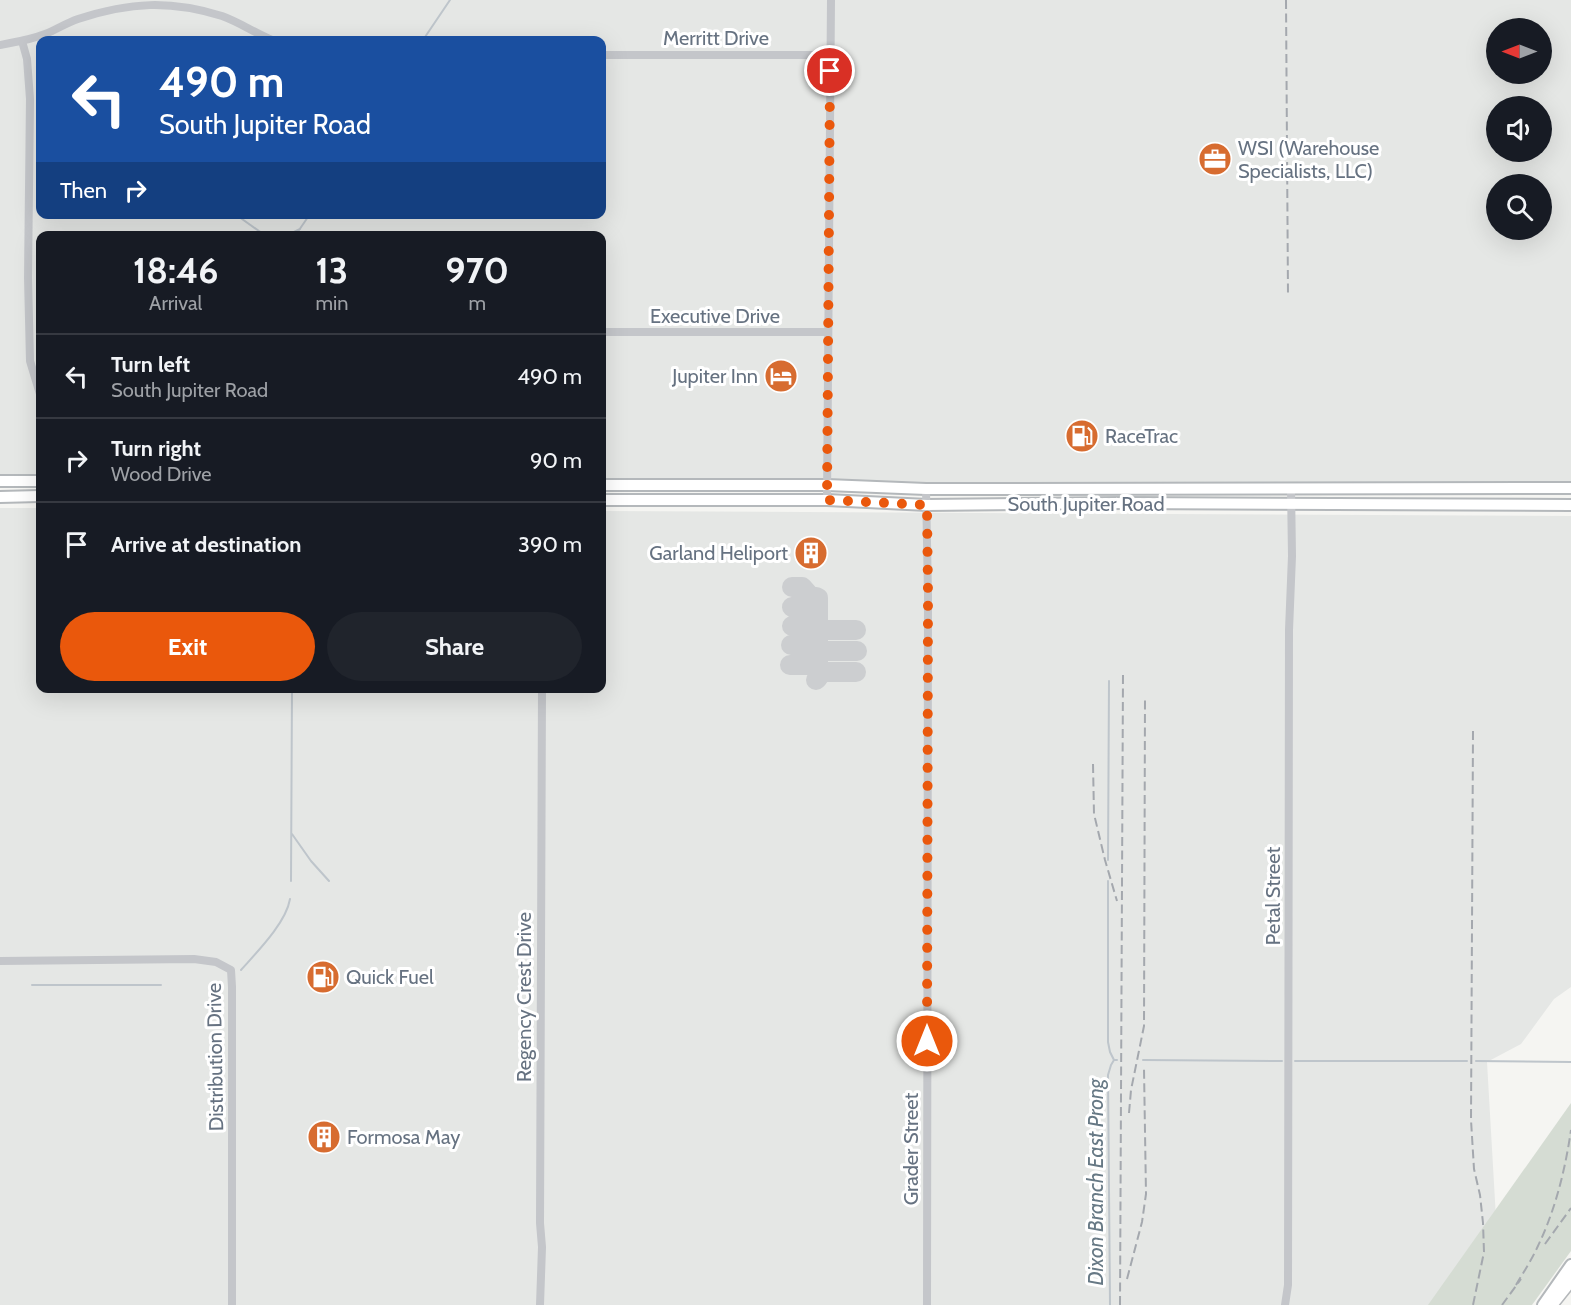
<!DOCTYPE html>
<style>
body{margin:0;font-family:Cabin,sans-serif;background:#20242c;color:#f1f3f6;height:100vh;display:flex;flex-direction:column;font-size:22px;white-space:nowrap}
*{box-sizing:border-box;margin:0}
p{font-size:20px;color:#9ea1a6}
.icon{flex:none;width:33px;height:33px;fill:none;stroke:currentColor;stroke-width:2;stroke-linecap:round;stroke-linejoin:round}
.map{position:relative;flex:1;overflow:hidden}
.panel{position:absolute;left:36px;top:231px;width:570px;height:462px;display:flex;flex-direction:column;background:#171b24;border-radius:12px;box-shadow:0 6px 24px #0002}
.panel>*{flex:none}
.banner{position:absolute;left:36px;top:36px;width:570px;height:183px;border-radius:12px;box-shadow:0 6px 24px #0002;background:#1a4fa0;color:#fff;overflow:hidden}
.needle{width:39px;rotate:270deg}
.controls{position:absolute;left:1486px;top:18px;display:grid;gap:12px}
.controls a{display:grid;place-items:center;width:66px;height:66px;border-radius:50%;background:#171b24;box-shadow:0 6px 24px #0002;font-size:30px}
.pin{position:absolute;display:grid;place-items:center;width:51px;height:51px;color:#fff;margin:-26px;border:3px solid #fff;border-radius:50%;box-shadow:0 2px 6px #0007}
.me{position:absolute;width:66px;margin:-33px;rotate:0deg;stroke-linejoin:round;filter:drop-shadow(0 0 4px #0008)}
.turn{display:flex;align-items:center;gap:21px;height:126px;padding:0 24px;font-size:27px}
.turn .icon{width:78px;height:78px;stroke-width:2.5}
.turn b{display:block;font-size:42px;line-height:51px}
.then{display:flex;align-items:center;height:57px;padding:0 24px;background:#0003;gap:12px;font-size:22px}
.eta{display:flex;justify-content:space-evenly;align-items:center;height:102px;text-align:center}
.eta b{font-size:36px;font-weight:700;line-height:42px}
.action{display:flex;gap:12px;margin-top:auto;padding:12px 24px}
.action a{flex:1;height:69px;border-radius:36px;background:#ea580c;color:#fff;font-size:24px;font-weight:700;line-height:69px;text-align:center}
.action a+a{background:#20242c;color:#f1f3f6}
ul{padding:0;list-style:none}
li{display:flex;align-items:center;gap:18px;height:84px;padding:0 24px;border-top:2px solid #363941}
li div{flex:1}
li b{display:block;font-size:22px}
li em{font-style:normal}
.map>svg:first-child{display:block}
.built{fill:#e5e7e5;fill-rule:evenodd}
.green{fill:#d5dcd3}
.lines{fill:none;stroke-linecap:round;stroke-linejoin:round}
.stream{stroke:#bec5cb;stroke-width:2}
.taxiway{stroke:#ccced0;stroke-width:20}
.major-casing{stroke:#b4b8bb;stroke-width:14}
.highway-casing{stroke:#b4b7ba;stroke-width:15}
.minor{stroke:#c4c6ca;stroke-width:8}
.major{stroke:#fff;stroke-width:10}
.highway{stroke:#fff;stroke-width:12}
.rail{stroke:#a4a8ae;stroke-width:2;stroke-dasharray:9 4.5;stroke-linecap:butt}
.route{stroke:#ea580c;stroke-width:10;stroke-dasharray:0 18}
.labels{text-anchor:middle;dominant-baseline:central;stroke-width:6;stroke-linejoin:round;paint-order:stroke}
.street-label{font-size:20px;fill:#667281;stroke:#fff}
.poi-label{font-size:20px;fill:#667281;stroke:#fff;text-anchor:start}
.water-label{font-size:21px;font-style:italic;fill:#677985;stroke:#fff}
</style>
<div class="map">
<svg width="1571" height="1305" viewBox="0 0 1571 1305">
<rect width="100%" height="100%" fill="#f5f5f2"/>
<path class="built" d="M0,0H1571V483H1007L602,480V236H40V477H0ZM1497,28H1542V74H1497ZM40,40H602V214H40ZM1497,106H1542V152H1497ZM1497,184H1542V230H1497Z
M0,508H40V688H602V511L1571,516V987L1554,999L1521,1044L1487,1062L1501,1305H0Z"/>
<path class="green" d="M1571,1103V1251L1532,1305H1428Z"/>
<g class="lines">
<path class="stream" d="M423,40L450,0
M235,214L266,236
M286,236L300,229
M295,236L310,214
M292,834L311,861L329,881
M1108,860L1109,681
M291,881L292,688
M1108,881V1042L1110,1052L1114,1060
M241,970C257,952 286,923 290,899
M32,985H161
M1143,1060L1282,1061
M1295,1061H1467
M1476,1061L1571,1062
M1110,1305L1108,1075L1111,1065L1114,1060H1117"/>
<path class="taxiway" d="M792,587H802L810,596L816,597L818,598V678L816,680
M792,607L815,606L818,609
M792,626H815L818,628
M818,633L822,630H856
M791,645H815L818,648
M818,653L822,651H857
M790,665H816L818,667
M818,674L821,672H856"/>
<defs>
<path id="major" d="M0,481H40
M602,485H827L926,489H997L1571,488
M0,497L40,496
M602,500H827L927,505L1125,503L1571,505
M1543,1305L1571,1265"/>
<path id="highway" d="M1551,1305L1571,1280"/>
</defs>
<use href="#major" class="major-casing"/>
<use href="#highway" class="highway-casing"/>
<path class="minor" d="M22,41L27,59L30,99L28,278L30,361L40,394
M0,45C15,42 30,40 45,34C56,30 66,23 78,19C130,2 170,0 222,16C239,22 255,33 272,40
M602,55H830
M602,332H828
M926,489L928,594L927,1305
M827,500L831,0
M0,961L194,959L216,962L231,970L232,987V1305
M540,1305L542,1247L540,1223L542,688
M1285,1305L1288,1285L1289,630L1292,556L1291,488"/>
<use href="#major" class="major"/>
<use href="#highway" class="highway"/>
<path class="rail" d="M1286,0L1288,295
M1473,731L1471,1120L1474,1169L1480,1195L1483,1223L1484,1252L1473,1305
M1093,764L1094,814L1105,860L1117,901
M1129,1113L1131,1090L1144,1026L1145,697
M1545,1244L1571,1208
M1127,1279L1142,1222L1146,1194L1144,1069
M1516,1285C1523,1273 1531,1261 1537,1248C1555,1211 1565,1171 1571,1130
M1120,1305L1123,674
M1502,1305L1521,1279"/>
</g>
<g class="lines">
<path class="route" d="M830,71L827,500L927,505L928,594L927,1041"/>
</g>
<defs>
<symbol id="office-disc" viewBox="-11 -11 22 22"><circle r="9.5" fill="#d76c30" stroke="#fff"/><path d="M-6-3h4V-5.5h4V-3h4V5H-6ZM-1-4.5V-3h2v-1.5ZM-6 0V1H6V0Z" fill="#fff"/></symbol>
<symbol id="hotel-disc" viewBox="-11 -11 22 22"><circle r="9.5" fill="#d76c30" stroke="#fff"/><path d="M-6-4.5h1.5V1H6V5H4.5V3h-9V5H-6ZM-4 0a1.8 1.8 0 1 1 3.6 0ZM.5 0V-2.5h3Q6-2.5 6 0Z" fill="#fff"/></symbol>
<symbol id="fuel-disc" viewBox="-11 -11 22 22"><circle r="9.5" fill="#d76c30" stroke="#fff"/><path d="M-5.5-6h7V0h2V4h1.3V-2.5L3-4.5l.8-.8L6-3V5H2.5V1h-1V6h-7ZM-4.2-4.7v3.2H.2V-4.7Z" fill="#fff"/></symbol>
<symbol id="building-disc" viewBox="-11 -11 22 22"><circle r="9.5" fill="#d76c30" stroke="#fff"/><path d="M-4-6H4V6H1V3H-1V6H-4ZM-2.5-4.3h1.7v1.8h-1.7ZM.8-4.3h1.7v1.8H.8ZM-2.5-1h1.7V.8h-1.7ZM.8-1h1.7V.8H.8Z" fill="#fff"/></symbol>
</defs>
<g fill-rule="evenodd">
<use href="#office-disc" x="1196" y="140" width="38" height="38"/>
<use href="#hotel-disc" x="762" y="357" width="38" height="38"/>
<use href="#fuel-disc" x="1063" y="417" width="38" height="38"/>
<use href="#building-disc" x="792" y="534" width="38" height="38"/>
<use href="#fuel-disc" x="304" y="958" width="38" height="38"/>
<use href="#building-disc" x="305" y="1118" width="38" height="38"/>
</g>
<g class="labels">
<g class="street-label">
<text x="716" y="38">Merritt Drive</text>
<text x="715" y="316">Executive Drive</text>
<text x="1086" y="504">South Jupiter Road</text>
<text transform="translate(1273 896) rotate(-90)">Petal Street</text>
<text transform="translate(524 997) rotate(-90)">Regency Crest Drive</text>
<text transform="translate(215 1057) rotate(-91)">Distribution Drive</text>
<text transform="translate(911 1149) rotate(-90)">Grader Street</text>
</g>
<g class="poi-label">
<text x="1238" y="148">WSI (Warehouse<tspan x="1238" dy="23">Specialists, LLC)</tspan></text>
<text x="758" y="376" text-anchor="end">Jupiter Inn</text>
<text x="1105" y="436">RaceTrac</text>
<text x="788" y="553" text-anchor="end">Garland Heliport</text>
<text x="346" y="977">Quick Fuel</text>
<text x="347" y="1137">Formosa May</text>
</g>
<g class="water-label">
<text transform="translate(1095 1182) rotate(-90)">Dixon Branch East Prong</text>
</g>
</g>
</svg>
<div class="controls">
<a><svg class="needle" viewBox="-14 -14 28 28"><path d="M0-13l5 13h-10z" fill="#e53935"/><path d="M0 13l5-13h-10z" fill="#9ea1a6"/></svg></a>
<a><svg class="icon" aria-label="sound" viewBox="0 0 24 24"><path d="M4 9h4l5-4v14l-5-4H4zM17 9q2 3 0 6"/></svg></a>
<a><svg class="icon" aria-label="search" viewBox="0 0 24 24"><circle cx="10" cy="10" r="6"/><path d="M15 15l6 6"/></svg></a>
</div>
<div class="pin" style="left:830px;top:71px;background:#d93025"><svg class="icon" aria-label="arrive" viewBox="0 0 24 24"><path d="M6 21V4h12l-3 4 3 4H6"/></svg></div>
<svg class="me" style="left:927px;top:1041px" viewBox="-20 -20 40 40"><circle r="17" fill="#ea580c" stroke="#fff" stroke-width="3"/><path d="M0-11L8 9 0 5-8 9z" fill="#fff"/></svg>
<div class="banner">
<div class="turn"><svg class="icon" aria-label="left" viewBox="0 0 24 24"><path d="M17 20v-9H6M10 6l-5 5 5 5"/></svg><div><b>490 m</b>South Jupiter Road</div></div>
<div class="then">Then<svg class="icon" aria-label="right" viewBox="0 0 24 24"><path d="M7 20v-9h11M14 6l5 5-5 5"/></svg></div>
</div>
<section class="panel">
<div class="eta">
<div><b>18:46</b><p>Arrival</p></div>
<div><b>13</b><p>min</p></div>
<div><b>970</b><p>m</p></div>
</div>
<ul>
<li><svg class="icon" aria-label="left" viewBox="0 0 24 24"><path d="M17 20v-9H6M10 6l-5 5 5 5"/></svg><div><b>Turn left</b><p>South Jupiter Road</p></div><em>490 m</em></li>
<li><svg class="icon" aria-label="right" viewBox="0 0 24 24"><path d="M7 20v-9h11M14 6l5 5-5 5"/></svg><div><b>Turn right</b><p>Wood Drive</p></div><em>90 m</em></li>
<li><svg class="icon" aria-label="arrive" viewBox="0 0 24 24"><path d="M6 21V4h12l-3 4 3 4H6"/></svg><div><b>Arrive at destination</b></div><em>390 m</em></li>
</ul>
<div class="action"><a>Exit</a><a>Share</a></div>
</section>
</div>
